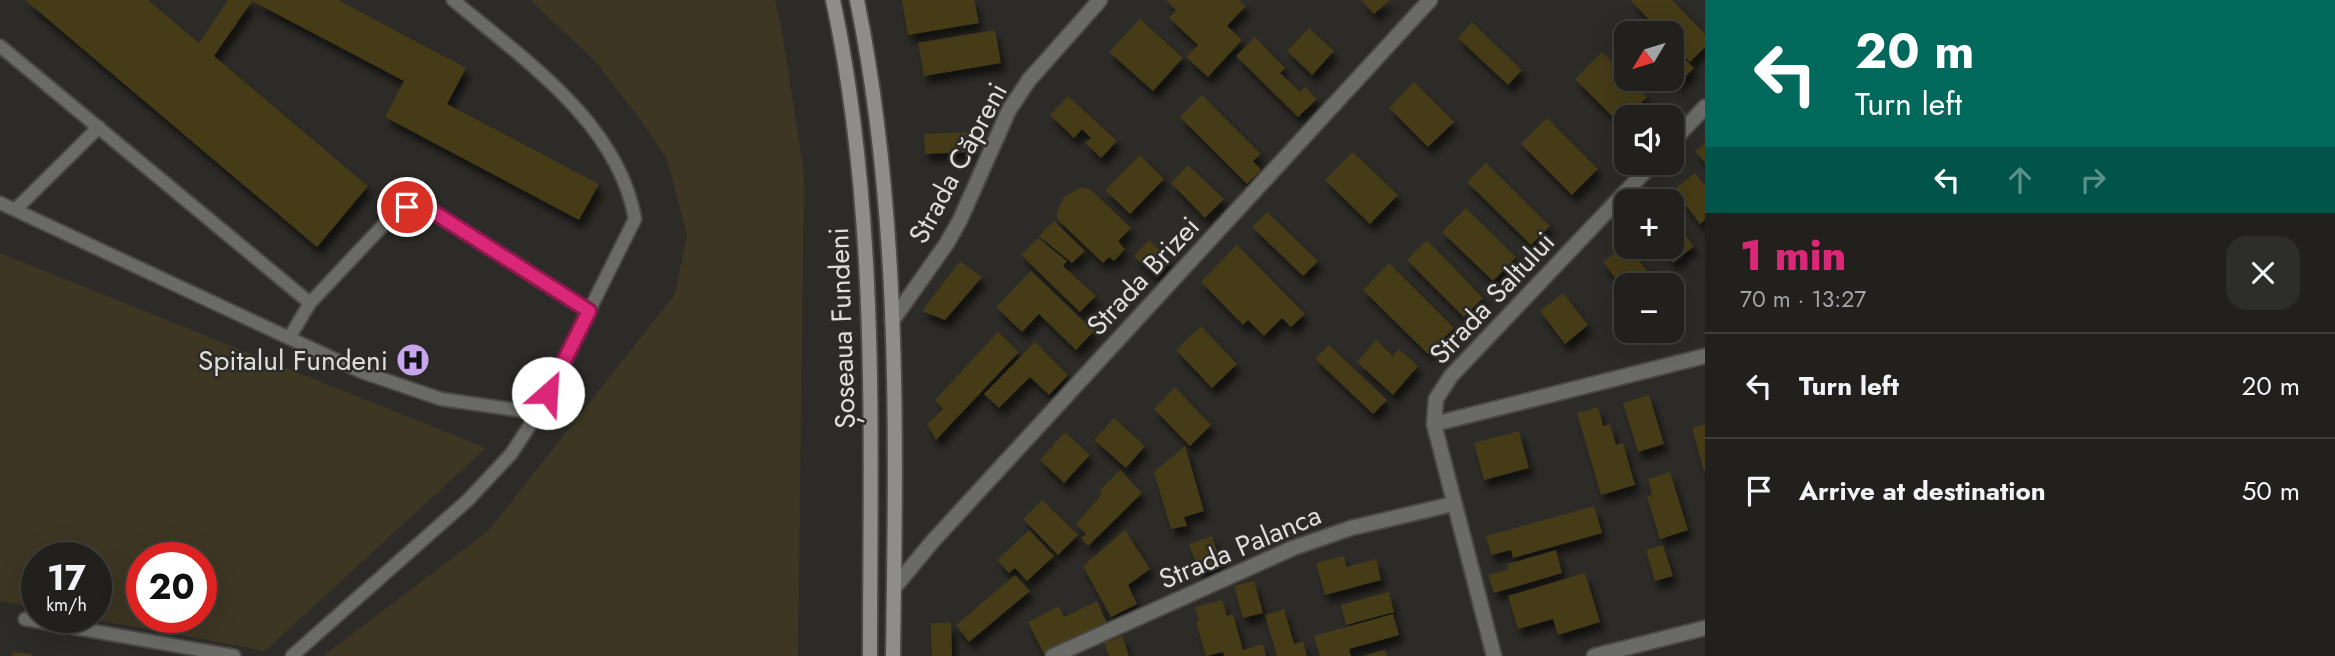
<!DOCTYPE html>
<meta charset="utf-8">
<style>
body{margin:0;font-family:Jost,sans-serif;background:#2d2d2a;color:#f1f3f6;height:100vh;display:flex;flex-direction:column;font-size:26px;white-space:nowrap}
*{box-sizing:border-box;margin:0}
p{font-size:23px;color:#a2a3a4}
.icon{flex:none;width:38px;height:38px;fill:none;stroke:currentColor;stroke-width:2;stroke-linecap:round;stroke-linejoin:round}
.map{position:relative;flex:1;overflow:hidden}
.drawer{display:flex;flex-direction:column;background:#21201d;width:630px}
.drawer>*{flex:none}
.guide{background:#00695c;color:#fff;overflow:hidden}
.needle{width:46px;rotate:232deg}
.fabs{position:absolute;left:1614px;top:21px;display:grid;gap:14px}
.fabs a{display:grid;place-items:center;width:70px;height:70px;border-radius:14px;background:#21201d;box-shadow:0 7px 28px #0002,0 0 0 2px #3e3e3b;font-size:35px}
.speed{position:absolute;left:21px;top:542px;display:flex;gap:14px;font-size:35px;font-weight:700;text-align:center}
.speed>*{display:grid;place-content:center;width:91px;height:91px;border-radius:50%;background:#21201d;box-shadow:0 7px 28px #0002,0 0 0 2px #3e3e3b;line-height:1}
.speed small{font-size:18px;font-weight:400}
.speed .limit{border:10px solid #d22;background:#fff;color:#111}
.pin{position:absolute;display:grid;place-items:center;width:60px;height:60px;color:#fff;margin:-30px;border:4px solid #fff;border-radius:50%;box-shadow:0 2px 7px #0007}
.me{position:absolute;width:77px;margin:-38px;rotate:26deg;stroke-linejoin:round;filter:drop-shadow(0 0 5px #0008)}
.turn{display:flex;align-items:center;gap:24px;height:147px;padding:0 35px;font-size:32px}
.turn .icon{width:91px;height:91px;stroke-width:2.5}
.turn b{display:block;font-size:49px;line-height:60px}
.lanes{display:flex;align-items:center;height:66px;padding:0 35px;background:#0003;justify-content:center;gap:35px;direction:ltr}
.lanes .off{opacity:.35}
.round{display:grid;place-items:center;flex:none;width:74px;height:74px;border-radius:21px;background:#2d2d2a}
.overview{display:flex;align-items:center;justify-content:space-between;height:119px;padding:0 35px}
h1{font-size:42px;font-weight:800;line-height:52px;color:#db2777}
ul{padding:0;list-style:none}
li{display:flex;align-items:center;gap:21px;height:105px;padding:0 35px;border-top:2px solid #3e3e3b}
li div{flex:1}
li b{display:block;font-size:26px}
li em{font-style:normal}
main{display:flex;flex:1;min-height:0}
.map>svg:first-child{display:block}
.green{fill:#3c3622;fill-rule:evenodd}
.building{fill:#443b18;filter:url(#shadow)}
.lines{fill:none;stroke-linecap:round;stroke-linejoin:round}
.lane-casing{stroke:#494844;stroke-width:16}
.street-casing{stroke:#494844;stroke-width:18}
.secondary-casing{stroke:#494844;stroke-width:18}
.lane{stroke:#6a6a67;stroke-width:12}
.street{stroke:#6a6a67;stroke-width:14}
.secondary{stroke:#8e8d89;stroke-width:14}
.route-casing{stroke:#8e194d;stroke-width:18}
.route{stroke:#db2777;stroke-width:12}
.labels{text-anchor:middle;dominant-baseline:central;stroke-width:5;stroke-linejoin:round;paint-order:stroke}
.street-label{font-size:28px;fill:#dfdedb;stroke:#2c2b27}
.poi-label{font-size:28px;fill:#dfdedb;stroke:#2c2b27;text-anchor:end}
</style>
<main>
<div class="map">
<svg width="1705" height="656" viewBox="0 0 1705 656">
<defs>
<filter id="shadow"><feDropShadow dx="4.5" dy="8" stdDeviation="3.5" flood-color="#0009"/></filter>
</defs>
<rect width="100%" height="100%" fill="#2c2b27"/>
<path class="green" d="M530,0H775L782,32L804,173L798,656H323L488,531L675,294L687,235L667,159L640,119L595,61Z
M0,253L486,448L265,651L87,618H96V558H37V608L0,601ZM142,558H201V618H142Z"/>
<path class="building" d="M25,0H148L199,43L228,0H338L466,68L447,104L599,184L579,220L385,117L404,81L252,1L214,56L368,186L317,247Z
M902,0H974L979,23L908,35Z
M1165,0H1239L1246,6L1227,26L1242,40L1208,77L1186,57L1198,45L1169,18L1176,10Z
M1361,0H1390L1374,14Z
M1630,0H1672L1705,34V47L1690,62L1671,43V33H1662Z
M1644,18L1659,33H1629Z
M1140,19L1183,58L1153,91L1109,52Z
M1472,22L1522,70L1508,85L1458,38Z
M1309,28L1334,51L1312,75L1287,51Z
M995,30L1001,63L924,76L918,43Z
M1255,37L1285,68L1280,73L1300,92L1305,87L1317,99L1298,117L1236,56Z
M1671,45L1694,68L1677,85L1671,79Z
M1602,52L1626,76V79H1629L1647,97L1620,124L1575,79Z
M1414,82L1454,122L1428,147L1389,108Z
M1202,95L1261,154L1253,161L1261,170L1247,184L1180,117Z
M1068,96L1117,141L1101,158L1085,143L1091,138L1082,129L1074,138L1050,115Z
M1547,118L1598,169L1572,195L1521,144Z
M969,132L970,152L925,154L924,134Z
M1705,143V163L1695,151Z
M1353,152L1398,195L1370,224L1325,180Z
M1140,155L1164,179L1130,214L1105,190Z
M1486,163L1550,226L1531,245L1467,182Z
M1188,165L1224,199L1205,218L1171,183Z
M1695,173L1705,185V220L1700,224L1674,189Z
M1080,188L1090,189L1131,228L1118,241L1125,249L1114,261L1109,257L1103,263L1057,219V211L1064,197Z
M1466,208L1516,257L1493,281L1442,232Z
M1267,212L1318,261L1303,276L1252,227Z
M1671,217L1694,246L1673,263L1661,247H1671Z
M1054,221L1085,251L1072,263L1039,236Z
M1038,238L1067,261L1063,266L1096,296L1080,312L1021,255Z
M1149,240L1171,261L1156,277L1134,256Z
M1427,240L1483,298L1464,317L1407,260Z
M1237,245L1305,314L1291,327L1282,318L1264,336L1248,320L1243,325L1201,282Z
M1624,247H1629L1652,277L1640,285H1626V292L1603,262Z
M960,261L982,277L945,320L922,311Z
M1389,263L1454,328L1428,354L1363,290Z
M1031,271L1094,331L1076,350L1039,314L1022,332L996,307Z
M1563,293L1588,325L1565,344L1540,311Z
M1201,326L1237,364L1212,388L1176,350Z
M998,332L1019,352L936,440L927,424L943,409L935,400Z
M1376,340L1393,356L1399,349L1418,366L1393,395L1357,362Z
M1035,342L1068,375L1049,395L1030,377L999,408L984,394Z
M1329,345L1387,400L1373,414L1315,359Z
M1175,387L1211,425L1190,446L1154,409Z
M1649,395L1664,444L1638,452L1623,403Z
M1598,407L1603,426L1610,424L1616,445L1623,443L1635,485L1601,495L1577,413Z
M1114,418L1145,446L1126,468L1094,440Z
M1705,424V471H1704L1692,428Z
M1519,431L1529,468L1484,480L1474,443Z
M1065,432L1090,455L1064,483L1040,460Z
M1185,446L1204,511L1184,517L1187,526L1171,529L1154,472Z
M1120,470L1142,493L1088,546L1081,538L1086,534L1076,524L1102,494L1099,491Z
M1670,472L1688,530L1660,539L1647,497L1652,495L1648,479Z
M1042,500L1078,535L1058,555L1023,519Z
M1594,506L1602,533L1513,558L1511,550L1491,555L1486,536Z
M1029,530L1054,556L1027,581L1015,568L1009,573L997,560Z
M1125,530L1150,569L1128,585L1137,604L1111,617L1083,566Z
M1212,536L1222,567L1200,574L1189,544Z
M1663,545L1673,576L1655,581L1646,550Z
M1556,550L1562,573L1494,593L1488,575L1509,569L1508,564Z
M1344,556L1346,567L1376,559L1381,580L1325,595L1316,563Z
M1585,573L1600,622L1558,635L1553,619L1518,629L1508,596Z
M1015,575L1030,591L969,642L956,625Z
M1254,581L1263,613L1243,618L1234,586Z
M1389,592L1394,612L1346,625L1341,605Z
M1222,600L1227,616L1233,614L1243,650L1263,644L1266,656H1224L1223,652L1206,656L1196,622L1199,621L1195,607Z
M1097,601L1107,623L1044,654L1028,622L1059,606L1064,617Z
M1284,609L1294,644L1303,641L1307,656H1277L1265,615Z
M1393,614L1399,635L1349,649L1351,656H1320L1314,636Z
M931,623H951L952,656H932Z
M1122,636L1129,656H1109L1104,643Z
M1385,650L1387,656H1366V655Z
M12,652L32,654V656H12Z"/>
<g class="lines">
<defs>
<path id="lane" d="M0,46L310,303
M0,203L362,372L441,399L538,413
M15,210L99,127
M289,338L310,303L390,218L407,207L427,208L589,311
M25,619L234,656
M292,656L468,500L511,454L538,413L635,219C618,122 523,59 453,0"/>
<path id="street" d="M1671,143L1705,107
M892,321L947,243L960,220L1009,110L1029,80L1100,0
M1434,424L1705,356
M894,588L932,542L1430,0
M1053,656L1293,548L1351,528L1453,504
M1494,656L1434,424L1436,399L1451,376L1653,163
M1594,656L1705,628"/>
<path id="secondary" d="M833,0C879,215 870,437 870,656
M857,0C901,215 896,438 893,656"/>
</defs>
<use href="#lane" class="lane-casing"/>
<use href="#street" class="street-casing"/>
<use href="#secondary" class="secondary-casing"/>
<use href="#lane" class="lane"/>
<use href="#street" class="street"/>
<use href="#secondary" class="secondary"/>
</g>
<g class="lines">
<defs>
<path id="route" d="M407,207L427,208L589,311L548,393"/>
</defs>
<use href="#route" class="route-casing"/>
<use href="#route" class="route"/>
</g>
<defs>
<symbol id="hospital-disc" viewBox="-11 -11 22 22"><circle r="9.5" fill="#c7a6ef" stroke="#2c2b27"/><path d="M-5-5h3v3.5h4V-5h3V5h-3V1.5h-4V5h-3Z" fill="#111"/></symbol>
</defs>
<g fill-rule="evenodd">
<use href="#hospital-disc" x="394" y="341" width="38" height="38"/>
</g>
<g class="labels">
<g class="street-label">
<text transform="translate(958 163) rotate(-62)">Strada Căpreni</text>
<text transform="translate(1143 276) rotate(-47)">Strada Brizei</text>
<text transform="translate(1492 298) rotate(-47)">Strada Saltului</text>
<text transform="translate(842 328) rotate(-92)">Șoseaua Fundeni</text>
<text transform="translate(1240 547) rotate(-23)">Strada Palanca</text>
</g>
<g class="poi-label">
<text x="388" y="360">Spitalul Fundeni</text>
</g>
</g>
</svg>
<div class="fabs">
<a><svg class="needle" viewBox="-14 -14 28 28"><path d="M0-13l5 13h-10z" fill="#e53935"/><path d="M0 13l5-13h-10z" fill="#a2a3a4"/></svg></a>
<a><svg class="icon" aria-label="sound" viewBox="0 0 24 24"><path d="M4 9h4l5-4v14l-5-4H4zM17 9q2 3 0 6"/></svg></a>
<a>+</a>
<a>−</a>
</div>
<div class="speed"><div>17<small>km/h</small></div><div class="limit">20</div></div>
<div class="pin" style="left:407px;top:207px;background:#d93025"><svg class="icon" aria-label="arrive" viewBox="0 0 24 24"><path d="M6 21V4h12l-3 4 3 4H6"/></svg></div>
<svg class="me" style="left:548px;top:393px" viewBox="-20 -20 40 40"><circle r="19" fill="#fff"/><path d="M0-13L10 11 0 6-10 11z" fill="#db2777"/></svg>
</div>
<section class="drawer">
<div class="guide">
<div class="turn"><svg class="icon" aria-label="left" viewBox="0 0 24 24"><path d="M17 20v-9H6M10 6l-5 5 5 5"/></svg><div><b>20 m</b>Turn left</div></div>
<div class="lanes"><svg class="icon" aria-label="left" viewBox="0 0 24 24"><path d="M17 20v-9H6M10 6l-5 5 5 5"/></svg><svg class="icon off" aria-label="ahead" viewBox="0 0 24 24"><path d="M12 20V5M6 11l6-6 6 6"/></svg><svg class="icon off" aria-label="right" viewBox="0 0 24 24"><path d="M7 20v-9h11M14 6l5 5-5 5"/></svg></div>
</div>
<div class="overview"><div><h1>1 min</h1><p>70 m · 13:27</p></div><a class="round"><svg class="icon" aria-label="close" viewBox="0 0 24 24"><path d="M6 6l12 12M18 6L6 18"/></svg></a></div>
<ul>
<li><svg class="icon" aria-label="left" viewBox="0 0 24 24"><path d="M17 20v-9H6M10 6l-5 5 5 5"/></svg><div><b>Turn left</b></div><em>20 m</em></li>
<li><svg class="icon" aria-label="arrive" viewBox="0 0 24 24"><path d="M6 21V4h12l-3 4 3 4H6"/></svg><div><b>Arrive at destination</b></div><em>50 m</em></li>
</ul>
</section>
</main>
